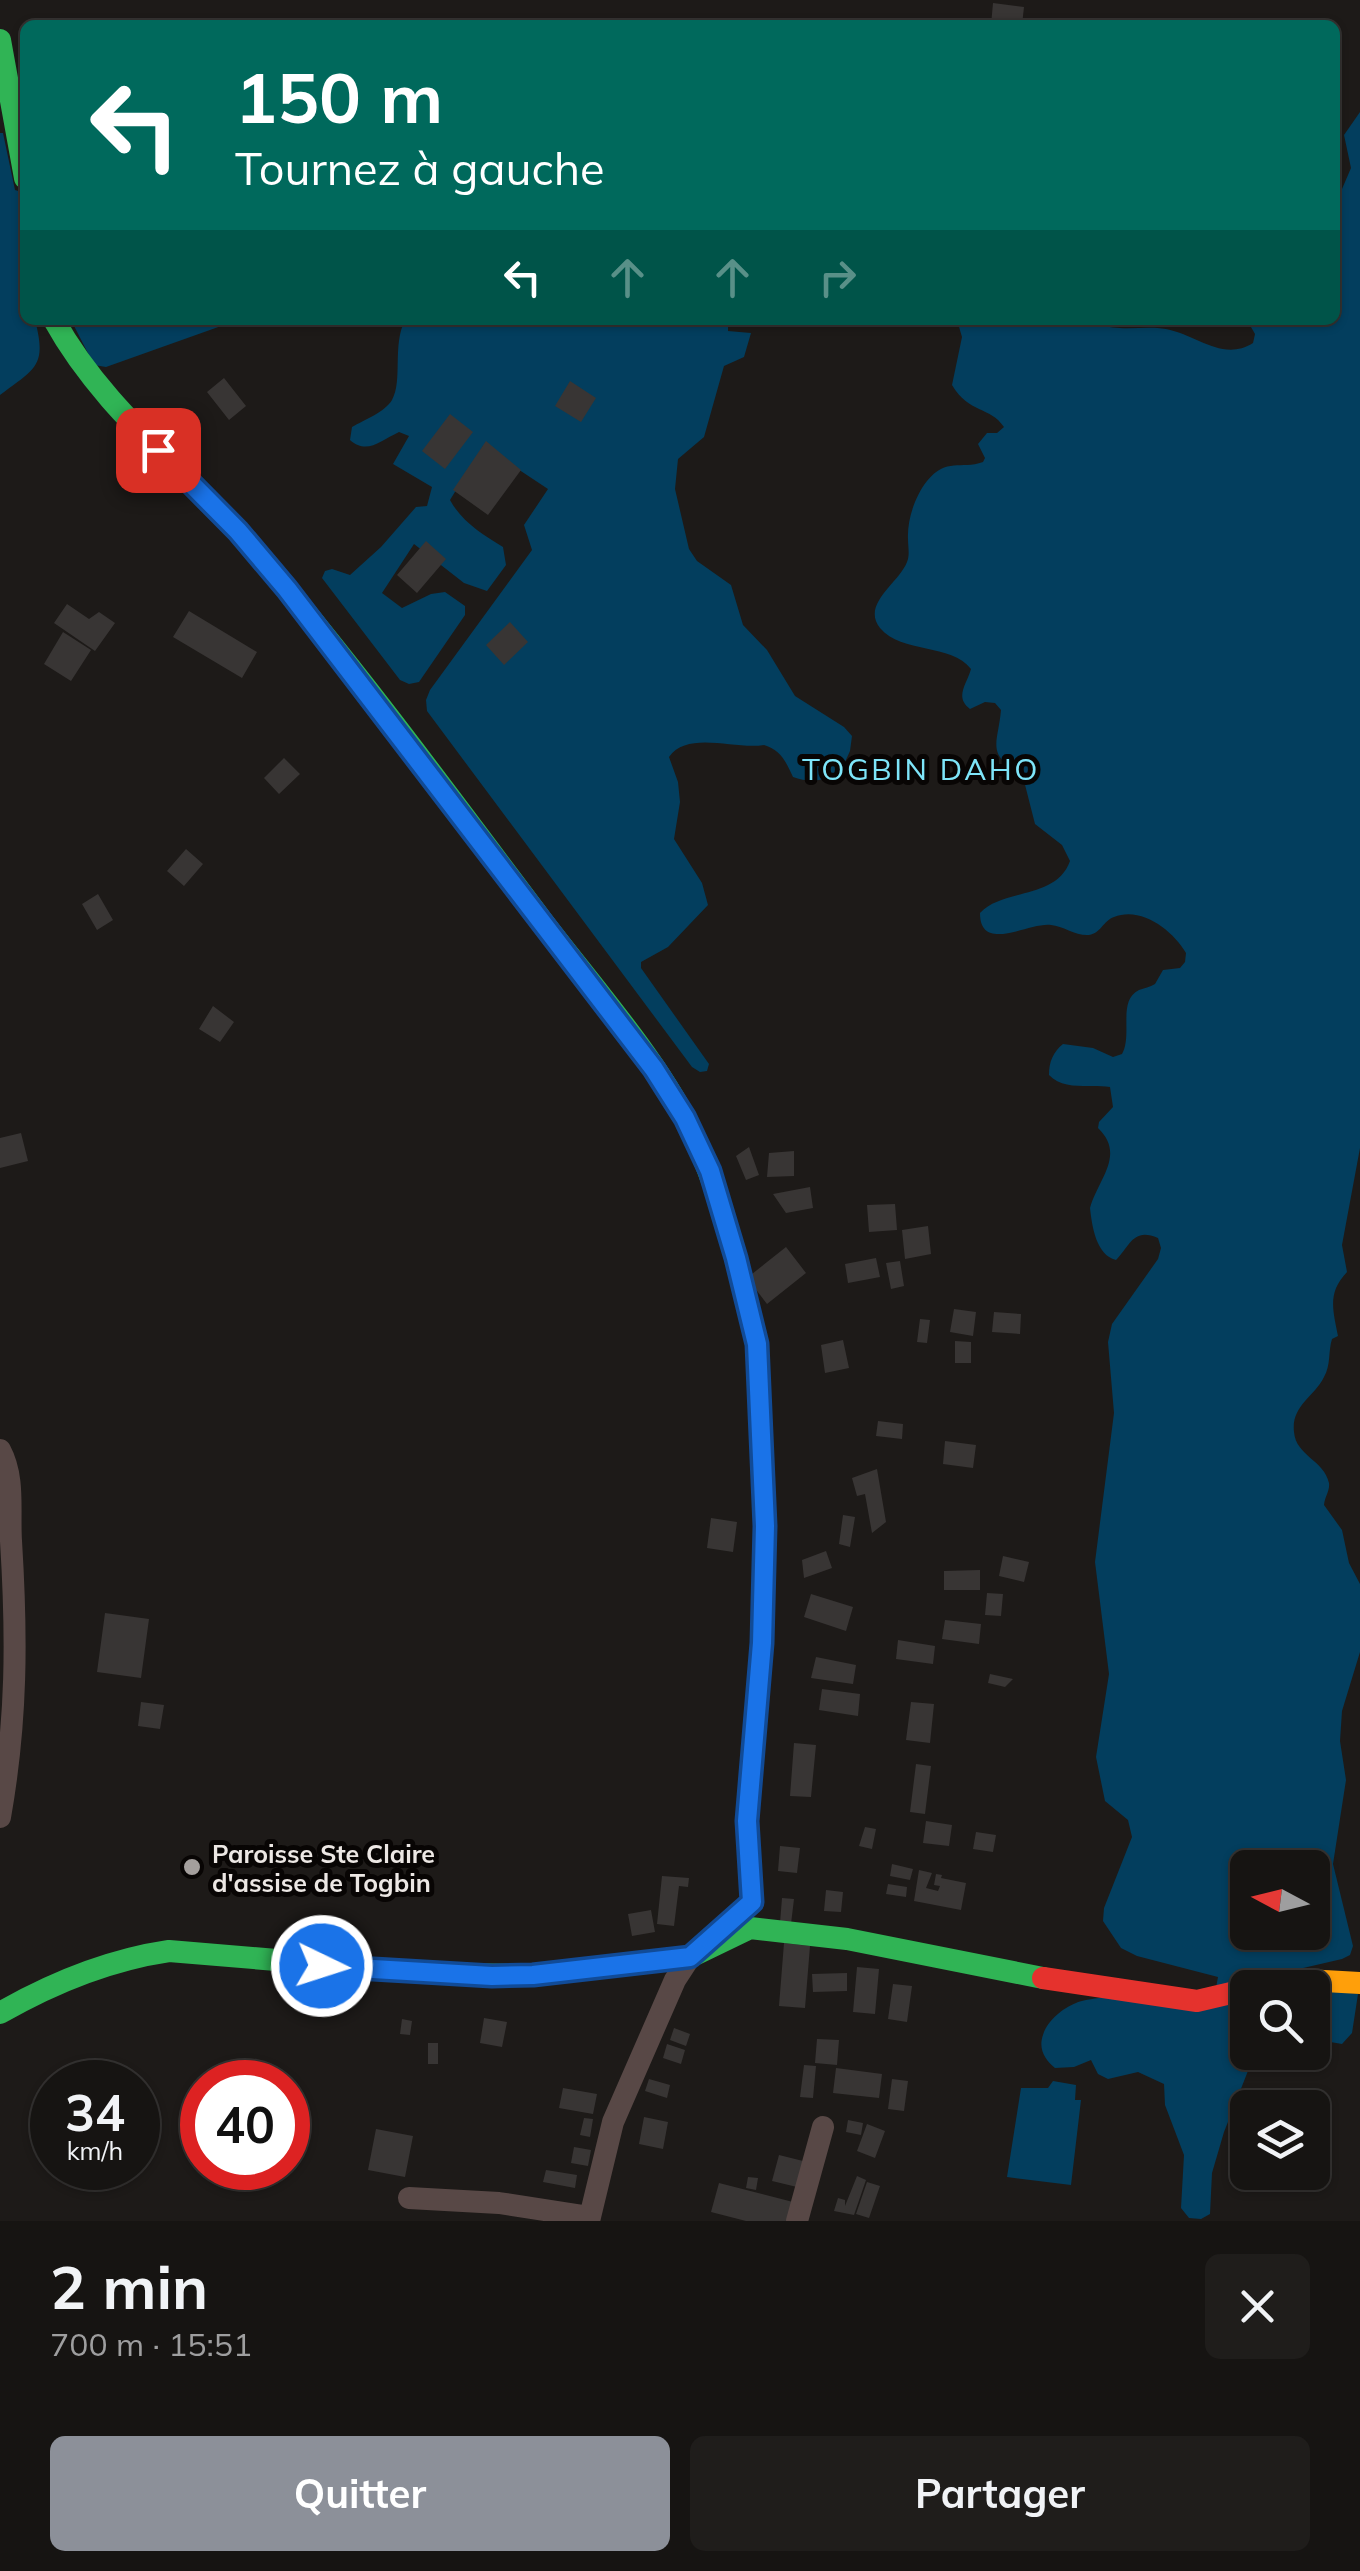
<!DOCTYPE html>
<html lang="fr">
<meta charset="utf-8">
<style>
body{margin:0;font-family:Mulish,sans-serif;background:#1f1d1b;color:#f1f3f6;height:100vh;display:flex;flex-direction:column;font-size:38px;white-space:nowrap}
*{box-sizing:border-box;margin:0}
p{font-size:32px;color:#9e9e9f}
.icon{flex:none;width:55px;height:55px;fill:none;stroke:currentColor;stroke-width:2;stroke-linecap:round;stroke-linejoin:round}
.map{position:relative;height:2221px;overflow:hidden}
.panel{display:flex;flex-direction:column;background:#161412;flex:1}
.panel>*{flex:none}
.top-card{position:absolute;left:20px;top:20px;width:1320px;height:305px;border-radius:15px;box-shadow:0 2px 8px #0004,0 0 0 2px #353332;background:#00695c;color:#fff;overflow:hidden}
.needle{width:65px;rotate:277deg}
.buttons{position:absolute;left:1230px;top:1850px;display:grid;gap:20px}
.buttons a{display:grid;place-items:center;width:100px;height:100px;border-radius:15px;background:#161412;box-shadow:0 2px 8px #0004,0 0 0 2px #353332;font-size:50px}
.speed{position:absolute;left:30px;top:2060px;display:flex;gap:20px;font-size:50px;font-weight:700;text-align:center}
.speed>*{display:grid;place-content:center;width:130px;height:130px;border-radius:50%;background:#161412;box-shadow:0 2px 8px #0004,0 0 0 2px #353332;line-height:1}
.speed small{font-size:25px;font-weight:400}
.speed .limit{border:15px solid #d22;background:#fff;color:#111}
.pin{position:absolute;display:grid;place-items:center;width:85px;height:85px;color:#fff;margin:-42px;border-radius:20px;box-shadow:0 5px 15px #0006}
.me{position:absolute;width:110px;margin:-55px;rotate:94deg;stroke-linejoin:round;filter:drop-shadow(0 0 8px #0008)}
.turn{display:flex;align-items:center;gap:35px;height:210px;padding:0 50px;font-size:45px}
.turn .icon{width:130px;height:130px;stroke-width:2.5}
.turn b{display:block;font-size:70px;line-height:85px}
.lanes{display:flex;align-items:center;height:95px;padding:0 50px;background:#0003;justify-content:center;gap:50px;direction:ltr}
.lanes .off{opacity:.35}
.round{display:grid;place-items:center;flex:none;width:105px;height:105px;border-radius:15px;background:#1f1d1b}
.overview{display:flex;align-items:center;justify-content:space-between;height:170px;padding:0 50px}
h1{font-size:60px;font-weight:700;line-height:75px}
.cta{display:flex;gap:20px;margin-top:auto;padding:20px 50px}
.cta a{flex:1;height:115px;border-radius:15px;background:#8c9099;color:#fff;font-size:40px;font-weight:700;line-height:115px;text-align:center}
.cta a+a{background:#1f1d1b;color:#f1f3f6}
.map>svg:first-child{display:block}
.water{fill:#033e5e;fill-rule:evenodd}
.building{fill:#383534}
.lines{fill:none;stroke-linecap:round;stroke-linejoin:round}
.street{stroke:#584846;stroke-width:22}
.fast{stroke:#30b455;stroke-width:22}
.slow{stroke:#ff9f0a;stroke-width:22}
.jam{stroke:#e5322d;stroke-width:22}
.route-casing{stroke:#114b97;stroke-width:25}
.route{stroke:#1a73e8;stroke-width:18}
.poi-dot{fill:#a49f9d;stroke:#080504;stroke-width:4}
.labels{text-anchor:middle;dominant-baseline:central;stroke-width:10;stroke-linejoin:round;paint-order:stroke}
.poi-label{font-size:25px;font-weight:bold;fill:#ece7e4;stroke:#080504;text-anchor:start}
.quarter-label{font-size:30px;letter-spacing:2.5px;fill:#7ee5f9;stroke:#080504}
</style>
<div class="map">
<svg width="1360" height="2221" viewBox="0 0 1360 2221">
<rect width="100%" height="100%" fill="#1d1a18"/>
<path class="water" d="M1360,112V1148L1342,1245L1347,1272C1327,1293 1333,1310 1338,1336L1332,1339C1328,1352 1331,1365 1324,1377C1314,1397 1291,1406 1294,1432C1296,1456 1324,1460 1329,1483C1330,1491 1325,1496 1324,1505L1342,1530L1349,1563L1360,1584V1652L1342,1711L1340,1741L1346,1780L1333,1864L1353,1946L1350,1955L1342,1959L1286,1972L1248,1988V2052L1255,2053L1224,2132L1212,2173L1210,2214L1201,2219L1189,2218L1181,2208L1184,2155L1165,2105L1164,2084L1138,2072L1108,2079L1098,2074L1091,2060L1074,2067L1055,2068C1045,2060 1038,2049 1043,2035C1047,2021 1063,2008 1076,2003C1099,1993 1186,1995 1215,1993L1218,1977L1137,1956L1121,1948L1103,1921L1104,1908L1132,1837L1128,1820L1105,1801L1096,1757L1109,1674L1095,1562L1114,1413L1108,1342L1112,1324L1158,1259L1161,1248L1158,1238C1133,1227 1130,1246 1116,1260C1096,1255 1092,1226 1090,1208C1098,1179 1126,1155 1098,1128L1099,1122L1113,1107L1110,1087C1090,1084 1064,1091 1049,1075C1049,1062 1053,1052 1063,1044L1093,1048L1113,1057L1122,1054C1133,1034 1117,1001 1139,990C1144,988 1150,987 1155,984L1163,970L1180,968L1185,962L1186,953C1173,931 1142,906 1114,917C1103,921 1101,933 1089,935C1076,936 1063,926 1051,925C1029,922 980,954 980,913C1003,888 1056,900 1070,861L1062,845L1035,824L1022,773C985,755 998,744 1001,710L995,703L985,702L970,709C954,697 967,684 971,669C951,643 902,654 880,628C861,604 899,583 907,562C910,555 908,547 908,539C907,520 915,496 927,481C947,457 960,470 983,462L985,458L978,444L987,433H997L1004,427C990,406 969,414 952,385L962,337L957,320C993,320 1030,317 1066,320C1084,322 1101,327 1120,328C1135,329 1151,326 1166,329C1197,335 1223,362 1253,343L1255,334L1247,320H1335L1336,203L1351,168L1344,135ZM1248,1868H1312V1932H1248Z
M0,133H3L15,190L25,193V256L22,266L25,320H35C47,366 36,368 0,395Z
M71,320H238L106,367L94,365Z
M405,320H728V331L751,333L744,357L724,366L704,437L678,459L675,489L689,549L697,561L731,585L743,625L767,650L795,696L844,727L852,736L850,751L840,773C825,781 809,783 793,777C786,762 781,750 764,745C735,750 688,730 669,757L678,782L680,802L674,839L702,883L708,905L668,947L641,962V968L709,1064L707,1071L700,1072L692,1067L427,711L426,700L430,690L532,550L524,525L548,489L483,446L450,500C462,522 482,534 503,547L506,565L487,591L464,583L414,544L382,593L402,608L431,594L445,592L465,606V615L419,682L409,684L400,680L322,578L325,571L332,569L350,575L381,547L416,507L427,506L432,487L393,464L409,436L399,432C380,441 367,455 350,440L352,427C364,420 385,412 392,400C403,380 392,346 405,320Z
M1312,1988L1358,1994L1352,2033L1342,2044L1313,2039Z
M1053,2081L1076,2085L1075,2100H1081L1071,2185L1007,2177L1021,2088H1048Z"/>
<path class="building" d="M993,3L1024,7L1022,25H991Z
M224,378L246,406L229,420L207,392Z
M570,381L596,398L581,422L555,406Z
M450,414L473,432L445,469L422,451Z
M486,441L521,470L488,515L453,490Z
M426,541L446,559L417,593L397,575Z
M67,604L89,619L99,612L115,623L95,651L54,623Z
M189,611L257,652L242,678L173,637Z
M510,622L528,642L504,665L486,645Z
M63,632L91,650L71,681L44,664Z
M284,758L300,774L279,794L264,778Z
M186,849L203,864L184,886L167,871Z
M98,894L113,920L97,930L82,904Z
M213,1006L234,1022L220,1042L199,1029Z
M21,1133L28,1161L0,1168V1138Z
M749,1147L759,1175L746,1180L736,1156Z
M794,1151V1176L767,1177L769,1153Z
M810,1187L813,1208L786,1213L773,1194Z
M895,1204L897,1230L869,1232L867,1205Z
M928,1226L931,1254L905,1259L902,1230Z
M786,1247L806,1273L767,1304L747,1278Z
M876,1258L880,1277L848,1283L845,1264Z
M900,1261L904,1286L891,1289L886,1263Z
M954,1309L976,1312L973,1336L950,1332Z
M994,1312L1021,1314L1020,1334L992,1332Z
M920,1319L930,1320L927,1343L917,1342Z
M843,1340L849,1368L825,1373L821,1345Z
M955,1341L971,1342V1363H955Z
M878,1421L903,1424L902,1439L876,1436Z
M945,1441L976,1445L973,1468L943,1464Z
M877,1469L886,1522L872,1533L865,1494L857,1496L852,1478Z
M843,1515L855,1517L850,1547L839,1544Z
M711,1518L737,1522L733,1552L707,1548Z
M826,1551L832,1568L804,1578L802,1560Z
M1003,1556L1029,1562L1024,1582L999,1576Z
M980,1570V1590H944V1571Z
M987,1593L1003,1594L1001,1616L985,1615Z
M811,1594L853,1607L846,1631L804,1617Z
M105,1613L149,1619L141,1678L97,1672Z
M945,1620L981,1624L979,1644L942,1639Z
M898,1640L935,1646L933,1664L896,1659Z
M816,1657L856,1665L853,1684L811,1678Z
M990,1674L1013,1679L1005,1687L988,1683Z
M822,1689L860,1694L858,1716L819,1710Z
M141,1702L164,1705L160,1729L138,1726Z
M911,1702L934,1704L930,1743L906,1740Z
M794,1743L816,1745L811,1797L790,1796Z
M916,1764L931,1766L925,1814L910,1812Z
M926,1821L952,1825L949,1846L923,1843Z
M865,1827L876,1829L872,1849L859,1846Z
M976,1832L996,1835L993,1852L973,1849Z
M780,1846L800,1848L797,1873L778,1871Z
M892,1864L913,1869L910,1880L890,1876Z
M919,1870L932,1873L926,1888L938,1891L940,1886L934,1885L936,1874L942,1875L941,1878L966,1883L961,1910L914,1901Z
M662,1876L689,1878L688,1887L679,1886L674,1926L657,1924Z
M888,1884L907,1887L906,1897L886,1894Z
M826,1890L843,1892L841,1912L824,1911Z
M782,1898L794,1899L791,1924L780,1923Z
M651,1910L655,1932L632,1936L628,1914Z
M784,1943L810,1946L805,2008L779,2006Z
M857,1967L879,1969L875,2014L853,2012Z
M847,1973V1991L813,1992L812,1974Z
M893,1984L912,1986L907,2022L888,2019Z
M484,2018L507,2022L502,2047L480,2043Z
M402,2019L412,2021L410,2035L400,2034Z
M674,2028L690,2034L686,2046L670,2040Z
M817,2039L839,2040L837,2065L815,2063Z
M428,2043H438V2064H428Z
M667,2044L685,2050L681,2064L663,2058Z
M804,2065L816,2066L813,2098L800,2097Z
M836,2068L882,2074L879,2098L833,2093Z
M649,2079L670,2085L667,2098L645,2091Z
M892,2079L908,2081L904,2111L888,2109Z
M563,2088L597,2094L593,2114L559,2108Z
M644,2117L668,2122L663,2149L639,2144Z
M584,2118L593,2119L590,2137L580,2135Z
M848,2120L863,2123L861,2135L846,2132Z
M867,2124L885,2131L875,2158L857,2151Z
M376,2129L413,2136L405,2177L368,2170Z
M574,2147L591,2150L588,2166L571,2163Z
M779,2155L803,2161L797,2187L772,2181Z
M546,2170L577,2175L575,2188L543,2182Z
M857,2176L866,2180L854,2215L834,2211L838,2198L845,2200V2206Z
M748,2177L758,2178L756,2190L746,2188Z
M867,2182L880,2186L869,2218L856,2214Z
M719,2183L793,2202L788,2221H746L711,2212Z"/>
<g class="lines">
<path class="street" d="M0,1450C15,1478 9,1510 11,1541C17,1637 17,1721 0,1817
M409,2198L499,2203L590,2217
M589,2221L613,2122L675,1980L690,1957
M797,2221L823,2127"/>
<path class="fast" d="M0,40L25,178
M54,320C103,409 182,466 247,542C351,663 446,792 541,919C588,981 653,1054 687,1122C721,1190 738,1265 756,1338
M690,1957L752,1902L747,1821L749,1797
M0,2013C54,1982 108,1960 169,1951L443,1974L533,1975L690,1957L750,1928L847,1939L1043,1978"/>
<path class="slow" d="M1254,1988L1289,1979L1360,1983"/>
<path class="jam" d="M749,1797L762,1643L765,1526L756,1338
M1043,1978L1197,2001L1248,1989"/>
</g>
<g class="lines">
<defs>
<path id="route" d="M158,450L238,531L287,589L654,1069L685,1118L710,1171L736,1258L757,1344L765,1526L762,1643L747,1821L752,1902L690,1957L533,1975L492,1976L322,1966"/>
</defs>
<use href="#route" class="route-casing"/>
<use href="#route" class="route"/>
</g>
<circle class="poi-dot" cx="192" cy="1867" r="10"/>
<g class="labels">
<g class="poi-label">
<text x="212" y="1853">Paroisse Ste Claire<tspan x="212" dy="29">d'assise de Togbin</tspan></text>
</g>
<g class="quarter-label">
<text x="921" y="769">TOGBIN DAHO</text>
</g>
</g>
</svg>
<div class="buttons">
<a><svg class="needle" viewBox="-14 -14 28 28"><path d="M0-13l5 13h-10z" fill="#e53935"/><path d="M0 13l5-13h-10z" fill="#9e9e9f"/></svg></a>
<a><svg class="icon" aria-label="search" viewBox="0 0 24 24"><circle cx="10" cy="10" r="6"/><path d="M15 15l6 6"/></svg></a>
<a><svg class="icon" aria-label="layers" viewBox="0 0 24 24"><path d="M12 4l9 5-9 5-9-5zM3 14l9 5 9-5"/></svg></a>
</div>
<div class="speed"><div>34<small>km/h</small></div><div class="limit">40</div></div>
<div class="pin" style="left:158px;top:450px;background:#d93025"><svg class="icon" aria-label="arrive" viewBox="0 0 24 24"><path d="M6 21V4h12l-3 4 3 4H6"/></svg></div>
<svg class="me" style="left:322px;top:1966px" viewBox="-20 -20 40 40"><circle r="17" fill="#1a73e8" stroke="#fff" stroke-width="3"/><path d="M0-11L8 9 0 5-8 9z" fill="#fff"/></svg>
<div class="top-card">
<div class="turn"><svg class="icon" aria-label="left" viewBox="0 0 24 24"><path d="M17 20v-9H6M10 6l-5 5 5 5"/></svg><div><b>150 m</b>Tournez à gauche</div></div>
<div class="lanes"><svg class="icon" aria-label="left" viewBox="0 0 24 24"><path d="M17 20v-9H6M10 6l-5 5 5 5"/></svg><svg class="icon off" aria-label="ahead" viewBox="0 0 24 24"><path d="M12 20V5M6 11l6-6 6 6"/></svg><svg class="icon off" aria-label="ahead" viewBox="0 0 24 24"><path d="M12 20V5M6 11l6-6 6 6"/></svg><svg class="icon off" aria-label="right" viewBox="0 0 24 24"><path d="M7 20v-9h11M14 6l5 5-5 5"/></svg></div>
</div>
</div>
<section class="panel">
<div class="overview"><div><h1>2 min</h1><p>700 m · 15:51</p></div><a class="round"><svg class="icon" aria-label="close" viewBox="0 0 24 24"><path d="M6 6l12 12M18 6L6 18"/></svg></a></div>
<div class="cta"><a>Quitter</a><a>Partager</a></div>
</section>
